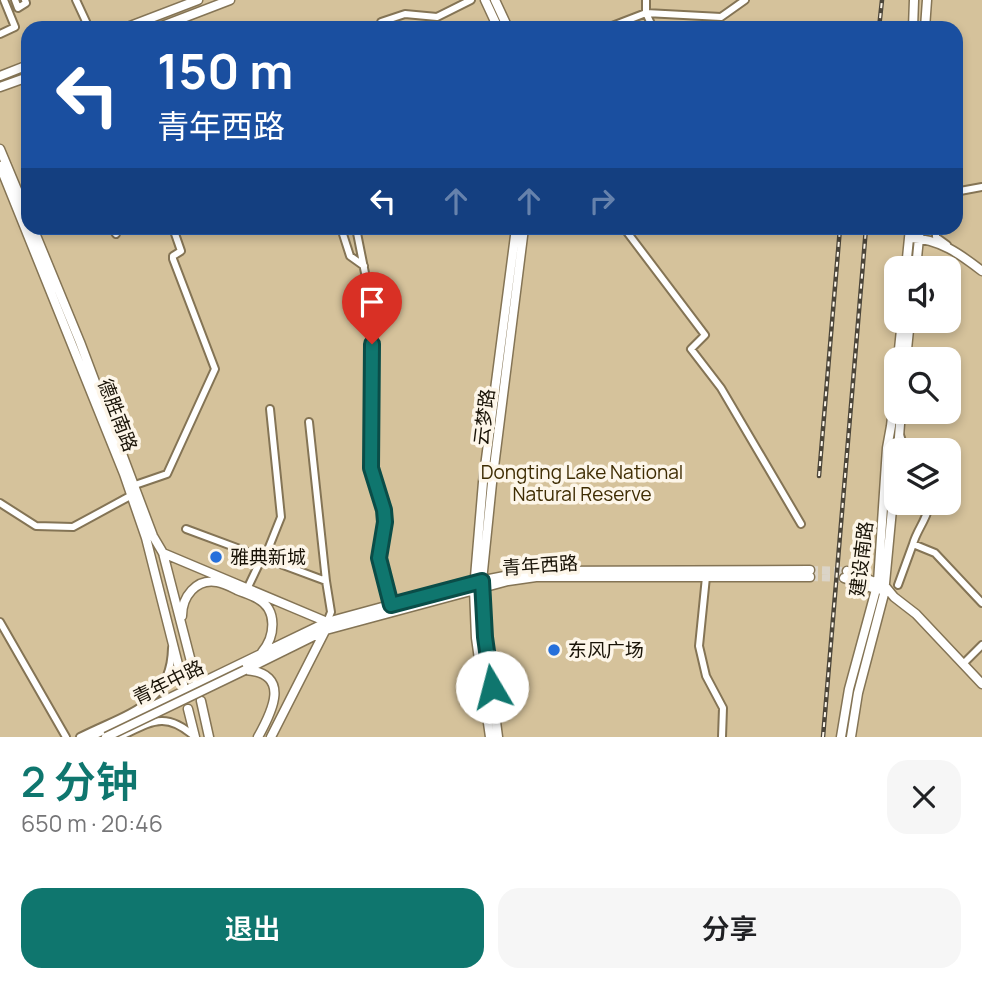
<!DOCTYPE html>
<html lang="zh">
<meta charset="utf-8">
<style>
body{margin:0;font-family:Manrope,"Noto Sans SC",sans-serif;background:#f6f6f6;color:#202124;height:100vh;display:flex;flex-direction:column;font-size:26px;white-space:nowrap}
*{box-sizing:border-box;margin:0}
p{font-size:23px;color:#757577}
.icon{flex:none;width:38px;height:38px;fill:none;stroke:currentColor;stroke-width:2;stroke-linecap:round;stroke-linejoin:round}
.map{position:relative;height:737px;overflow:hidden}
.sheet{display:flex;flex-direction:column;background:#fff;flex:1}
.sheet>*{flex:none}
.top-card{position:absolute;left:21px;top:21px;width:942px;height:214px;border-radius:21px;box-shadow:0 4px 10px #0003;background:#1a4fa0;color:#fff;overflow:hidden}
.fabs{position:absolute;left:884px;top:256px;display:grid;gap:14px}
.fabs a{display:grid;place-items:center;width:77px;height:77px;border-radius:14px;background:#fff;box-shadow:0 4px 10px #0003;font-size:35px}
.pin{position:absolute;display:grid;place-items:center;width:60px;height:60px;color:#fff;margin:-72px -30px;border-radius:50% 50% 50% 0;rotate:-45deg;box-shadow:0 0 7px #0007}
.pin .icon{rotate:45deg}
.me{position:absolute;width:77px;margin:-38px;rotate:352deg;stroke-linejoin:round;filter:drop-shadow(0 0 5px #0008)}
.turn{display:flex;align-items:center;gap:24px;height:147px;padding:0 21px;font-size:32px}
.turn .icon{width:91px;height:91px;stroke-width:2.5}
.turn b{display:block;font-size:49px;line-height:60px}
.lanes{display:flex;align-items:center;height:66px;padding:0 21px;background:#0003;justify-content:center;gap:35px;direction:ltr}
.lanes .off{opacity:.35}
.round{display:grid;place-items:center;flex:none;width:74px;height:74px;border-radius:21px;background:#f6f6f6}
.head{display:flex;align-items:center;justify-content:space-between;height:119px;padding:0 21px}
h1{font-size:42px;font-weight:600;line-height:52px;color:#0f766e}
.cta{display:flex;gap:14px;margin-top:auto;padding:14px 21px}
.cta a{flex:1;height:80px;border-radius:21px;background:#0f766e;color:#fff;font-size:28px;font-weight:600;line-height:80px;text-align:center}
.cta a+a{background:#f6f6f6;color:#202124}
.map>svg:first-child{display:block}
.green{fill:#d5c29b;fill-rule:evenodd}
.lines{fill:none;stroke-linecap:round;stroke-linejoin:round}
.major-tunnel{stroke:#dbd4c7;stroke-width:8;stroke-dasharray:8 4;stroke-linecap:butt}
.minor-casing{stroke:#847455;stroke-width:10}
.major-casing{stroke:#847455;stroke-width:11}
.minor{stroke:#fff;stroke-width:6}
.major{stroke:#fff;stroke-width:8}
.rail-casing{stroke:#4c463a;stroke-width:4.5}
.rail{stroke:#fdf6e9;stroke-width:2;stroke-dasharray:5;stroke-linecap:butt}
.major-bridge-casing{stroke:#847455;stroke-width:11;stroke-linecap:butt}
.major-bridge{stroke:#fff;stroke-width:8}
.route-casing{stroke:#0a4d48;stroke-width:18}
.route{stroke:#0f766e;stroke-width:12}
.poi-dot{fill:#2670db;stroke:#fdf6e9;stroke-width:2.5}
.labels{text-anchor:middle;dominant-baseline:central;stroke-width:7;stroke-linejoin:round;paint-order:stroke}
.street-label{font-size:19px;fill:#191307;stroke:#fdf6e9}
.park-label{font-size:19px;fill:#3e2c02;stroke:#fdf6e9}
.poi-label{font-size:19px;fill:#191307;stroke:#fdf6e9;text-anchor:start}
</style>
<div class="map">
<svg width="982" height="737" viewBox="0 0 982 737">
<rect width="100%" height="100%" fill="#fdf6e9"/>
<path class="green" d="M0,0H982V737H0ZM28,28H956V228H28ZM896,268H948V320H896ZM896,359H948V411H896ZM896,450H948V502H896Z"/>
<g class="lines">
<path class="major-tunnel" d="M810,570L847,571
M810,577L844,578"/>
<defs>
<path id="minor" d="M15,0L18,8L26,3L25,0
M76,0L89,28
M646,0V13L653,28
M380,28L381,22L405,14L437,17L471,0
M607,28L646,13L721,17L745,0
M0,34L15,27L4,0
M956,196L960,191L982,187
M112,228L116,234
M341,228L350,256L364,266
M356,228L371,303V468L384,511L385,522L379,558L391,605
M621,228H624L705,335L691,349L721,388L801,524
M936,228V237L947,245
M309,422L326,581L331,612L327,622
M900,435L905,450
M135,485L167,474L215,369L173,259V256L181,251L173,228
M0,503L36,526L73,527L132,495
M186,529L326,581
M913,544C917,529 929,517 929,502
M706,577L699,646L706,676L723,708L722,737
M898,585L913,544L935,553L982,603
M248,587L258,566L265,557L281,517L270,409
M0,622L66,737
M963,664L982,645
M80,737C125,714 171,706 172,648
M119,737C151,722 165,710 195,737"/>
<path id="major" d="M485,0L498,28
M495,0L508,28
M125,28L198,0
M157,28L230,0
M913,28L914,0
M925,28L927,0
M0,76L28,65
M0,87L28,77
M0,149L28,216
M0,166L124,474L146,538L183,684
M33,228L80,342L153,536L163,553L196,681
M910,238C940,239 960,254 982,271
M906,268L910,228
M916,268L920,228
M898,359L902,320
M906,359L910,320
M898,450L901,411
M163,553L327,622
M847,571L885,586L894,597L916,614L982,684
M844,578L878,590
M182,616C182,597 196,578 217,582C224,583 231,587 237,590C244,593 252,595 258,599C278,610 275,637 262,652
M245,670L326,630L508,581L536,577H810
M245,670C292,673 272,712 258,737
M201,701L209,737
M188,709L195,737
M89,737L327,622L474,582L530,571L810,570
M271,737L325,631
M490,737L476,638L474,589L483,482L516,228
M498,737L485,637L482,581L492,483L524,228
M841,737L849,689L878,582L887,448L891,426L896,382
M851,737L858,693L884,594L896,467"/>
</defs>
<use href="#minor" class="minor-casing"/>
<use href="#major" class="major-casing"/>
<use href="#minor" class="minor"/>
<use href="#major" class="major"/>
<defs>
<path id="rail" d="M879,28L882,0
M819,476L840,228
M823,737L866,228"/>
</defs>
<use href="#rail" class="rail-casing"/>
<use href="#rail" class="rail"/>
<defs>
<path id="major-bridge" d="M106,737L245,670"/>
</defs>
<use href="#major-bridge" class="major-bridge-casing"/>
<use href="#major-bridge" class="major-bridge"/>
</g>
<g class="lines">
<defs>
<path id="route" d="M372,344L371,468L384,510L385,522L379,558L391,605L482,581L485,637L492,687"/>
</defs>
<use href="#route" class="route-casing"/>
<use href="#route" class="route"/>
</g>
<g class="poi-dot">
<circle cx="216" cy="557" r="7"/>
<circle cx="554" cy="650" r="7"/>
</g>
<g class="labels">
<g class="street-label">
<text transform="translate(118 415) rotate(69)">德胜南路</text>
<text transform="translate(484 417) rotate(-83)">云梦路</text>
<text transform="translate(861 559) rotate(-83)">建设南路</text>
<text transform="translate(540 565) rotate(-4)">青年西路</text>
<text transform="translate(168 682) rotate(-26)">青年中路</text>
</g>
<g class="park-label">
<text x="582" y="472">Dongting Lake National<tspan x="582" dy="22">Natural Reserve</tspan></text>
</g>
<g class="poi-label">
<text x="230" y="557">雅典新城</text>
<text x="568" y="650">东风广场</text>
</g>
</g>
</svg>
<div class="fabs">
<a><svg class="icon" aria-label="sound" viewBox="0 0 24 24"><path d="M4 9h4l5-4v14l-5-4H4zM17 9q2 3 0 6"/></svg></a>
<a><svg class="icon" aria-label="search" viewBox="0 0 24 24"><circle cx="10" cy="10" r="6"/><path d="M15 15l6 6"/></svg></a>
<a><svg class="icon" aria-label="layers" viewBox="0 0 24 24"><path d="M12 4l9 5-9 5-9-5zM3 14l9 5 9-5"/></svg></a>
</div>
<div class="pin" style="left:372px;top:344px;background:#d93025"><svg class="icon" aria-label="arrive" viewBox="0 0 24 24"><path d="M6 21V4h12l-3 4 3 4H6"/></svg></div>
<svg class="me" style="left:492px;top:687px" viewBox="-20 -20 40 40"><circle r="19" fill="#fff"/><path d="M0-13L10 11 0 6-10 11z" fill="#0f766e"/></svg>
<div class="top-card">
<div class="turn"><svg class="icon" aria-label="left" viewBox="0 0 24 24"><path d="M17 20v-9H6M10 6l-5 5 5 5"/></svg><div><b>150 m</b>青年西路</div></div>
<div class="lanes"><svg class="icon" aria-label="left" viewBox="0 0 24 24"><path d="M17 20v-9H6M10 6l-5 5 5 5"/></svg><svg class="icon off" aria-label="ahead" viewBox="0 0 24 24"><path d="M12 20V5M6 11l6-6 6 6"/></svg><svg class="icon off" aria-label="ahead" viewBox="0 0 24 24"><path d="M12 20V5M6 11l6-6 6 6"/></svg><svg class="icon off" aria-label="right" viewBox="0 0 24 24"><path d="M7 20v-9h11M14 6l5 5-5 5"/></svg></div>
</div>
</div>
<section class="sheet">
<div class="head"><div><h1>2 分钟</h1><p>650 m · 20:46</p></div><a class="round"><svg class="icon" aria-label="close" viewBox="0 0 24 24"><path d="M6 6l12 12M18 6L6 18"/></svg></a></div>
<div class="cta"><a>退出</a><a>分享</a></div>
</section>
